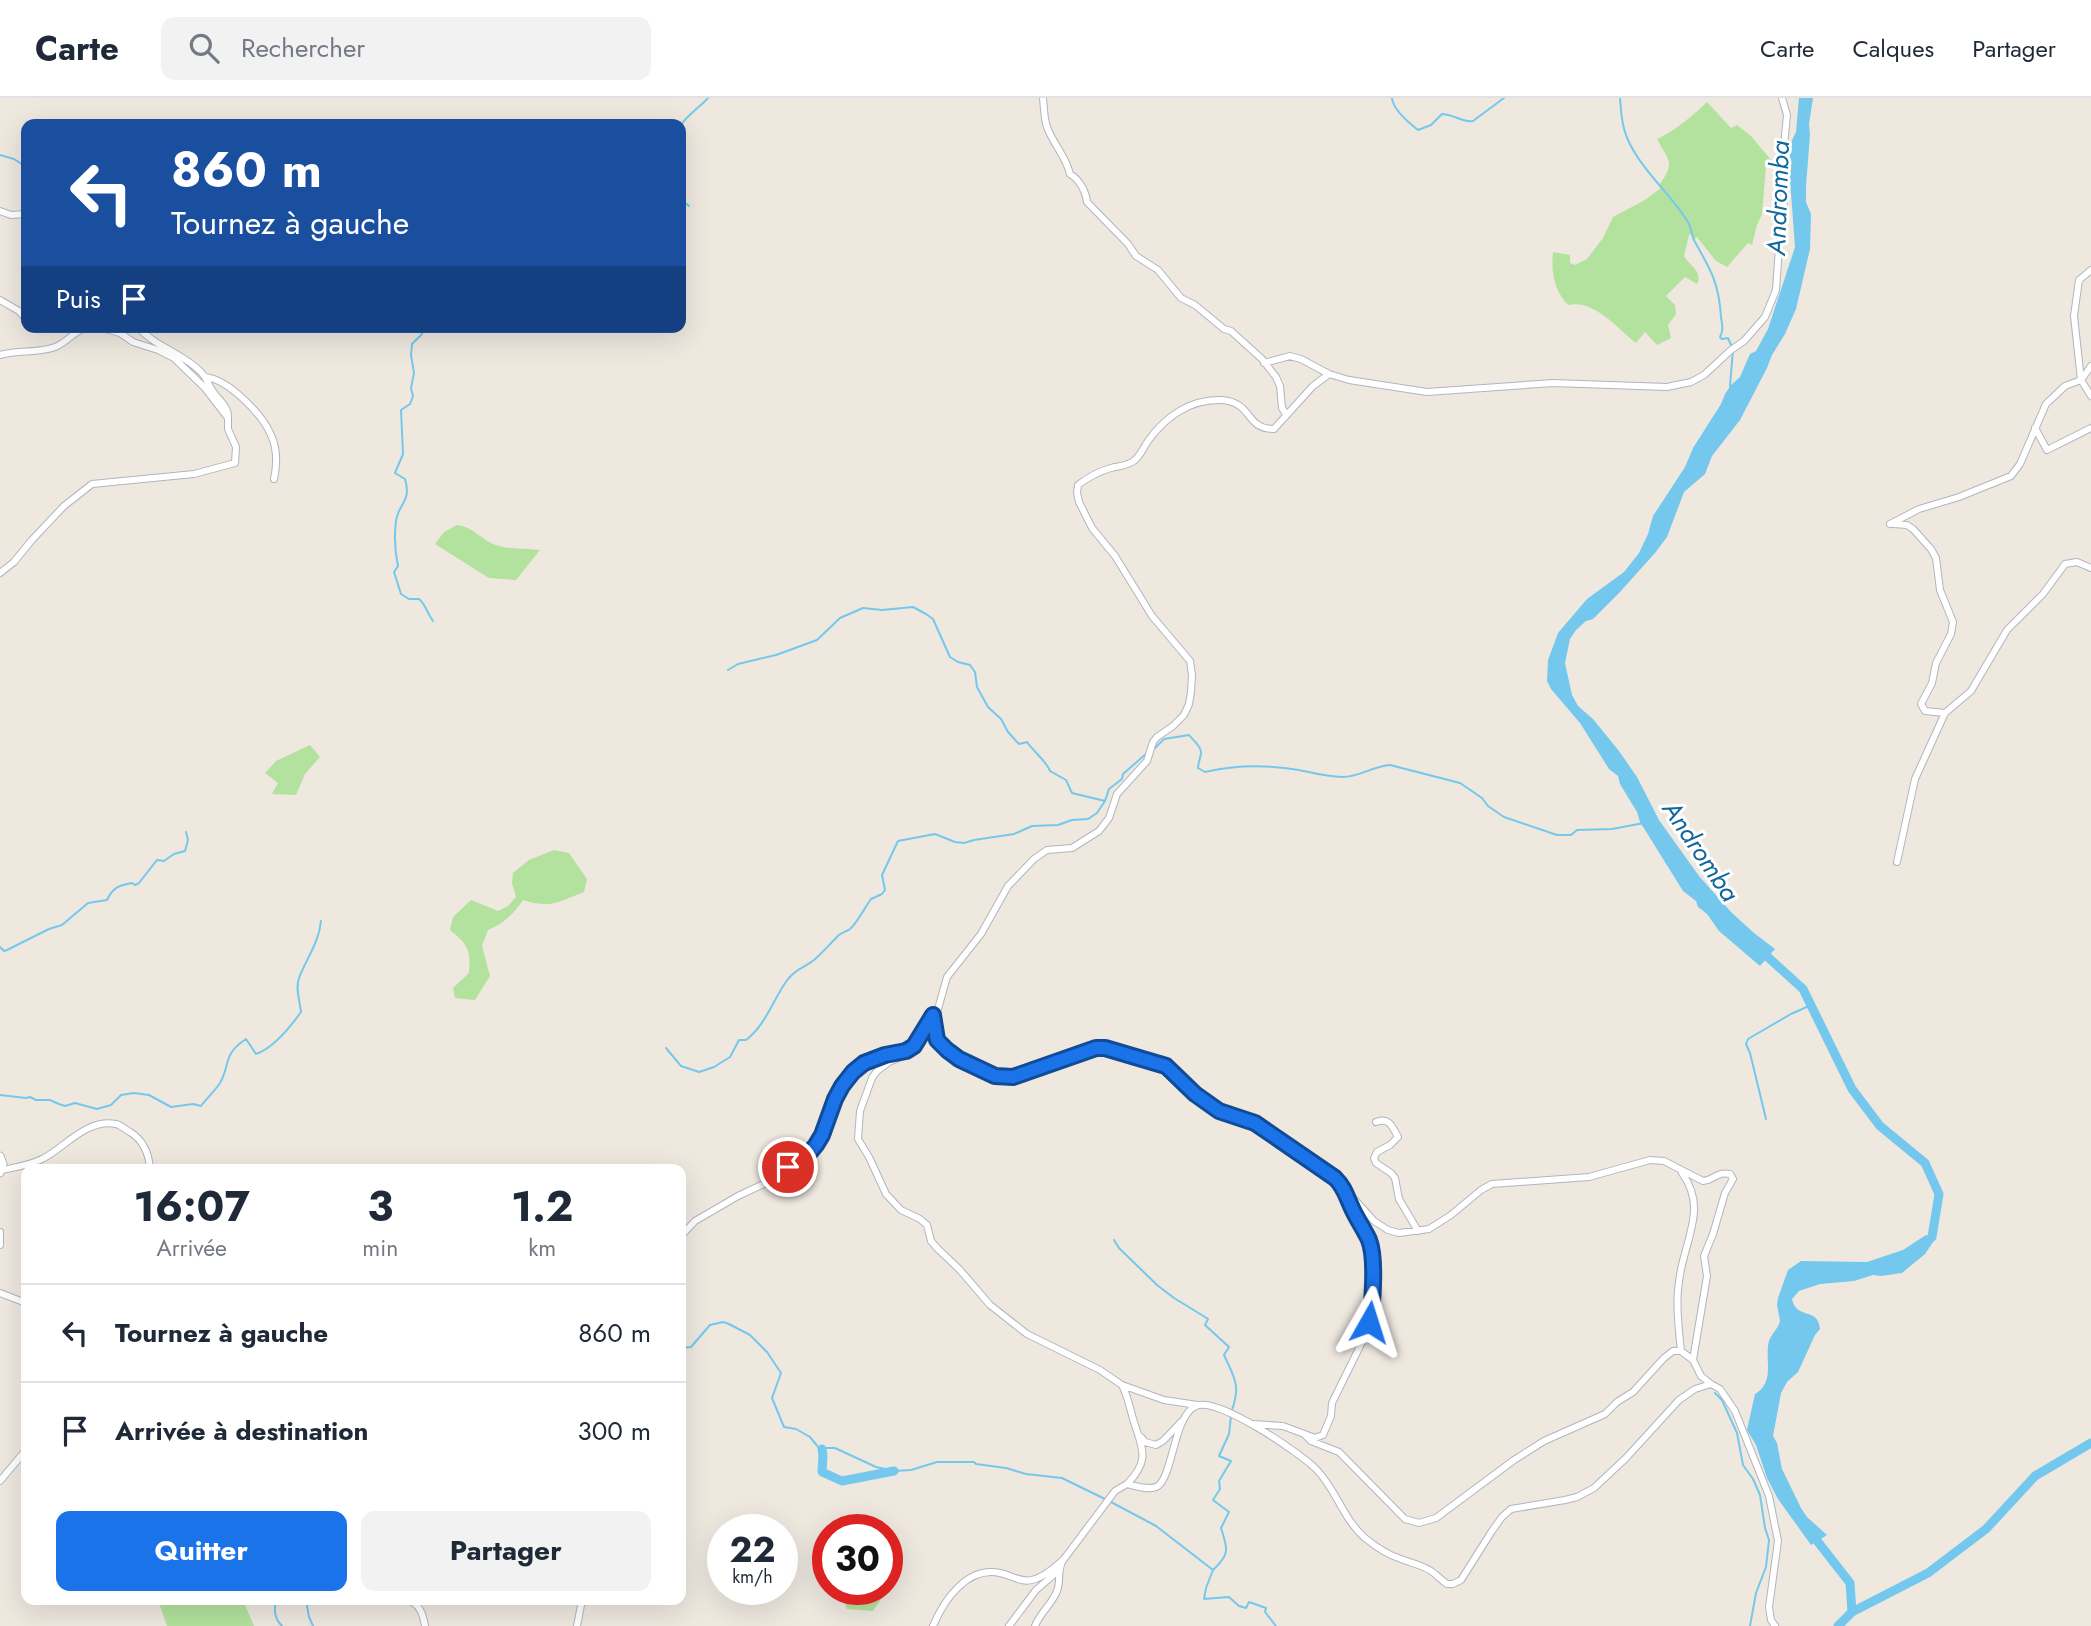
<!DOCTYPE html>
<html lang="fr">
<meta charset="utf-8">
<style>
body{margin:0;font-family:Jost,sans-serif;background:#f2f2f3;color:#1f2937;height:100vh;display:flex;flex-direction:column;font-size:26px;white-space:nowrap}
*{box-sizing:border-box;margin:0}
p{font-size:23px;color:#747a83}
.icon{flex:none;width:38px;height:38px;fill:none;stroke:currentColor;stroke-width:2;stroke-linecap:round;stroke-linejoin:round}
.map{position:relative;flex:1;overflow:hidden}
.drawer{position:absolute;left:21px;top:1066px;width:665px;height:441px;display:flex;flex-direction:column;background:#fff;border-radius:14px;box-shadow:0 7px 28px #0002}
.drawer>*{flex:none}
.guide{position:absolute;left:21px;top:21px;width:665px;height:214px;border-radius:14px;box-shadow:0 7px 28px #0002;background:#1a4fa0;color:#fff;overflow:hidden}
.speed{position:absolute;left:707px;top:1416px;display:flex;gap:14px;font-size:35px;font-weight:700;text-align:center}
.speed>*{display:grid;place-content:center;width:91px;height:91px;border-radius:50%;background:#fff;box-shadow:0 7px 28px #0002;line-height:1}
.speed small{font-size:18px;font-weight:400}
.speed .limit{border:10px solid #d22;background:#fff;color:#111}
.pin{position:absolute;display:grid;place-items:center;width:60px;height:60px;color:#fff;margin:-30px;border:4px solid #fff;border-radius:50%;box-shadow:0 2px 7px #0007}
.me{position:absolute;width:77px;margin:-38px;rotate:6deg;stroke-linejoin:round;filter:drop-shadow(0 0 5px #0008)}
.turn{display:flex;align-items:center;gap:24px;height:147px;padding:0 35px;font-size:32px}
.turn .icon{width:91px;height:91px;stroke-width:2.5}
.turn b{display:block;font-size:49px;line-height:60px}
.then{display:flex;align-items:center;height:66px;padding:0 35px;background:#0003;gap:14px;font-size:26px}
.eta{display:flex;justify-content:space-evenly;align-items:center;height:119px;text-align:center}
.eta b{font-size:42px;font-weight:700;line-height:49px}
.primary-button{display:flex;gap:14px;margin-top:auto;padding:14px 35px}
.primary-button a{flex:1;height:80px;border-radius:14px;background:#1a73e8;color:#fff;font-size:28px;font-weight:700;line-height:80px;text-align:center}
.primary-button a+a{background:#f2f2f3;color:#1f2937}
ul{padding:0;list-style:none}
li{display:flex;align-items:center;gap:21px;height:98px;padding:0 35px;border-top:2px solid #e0e1e3}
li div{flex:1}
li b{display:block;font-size:26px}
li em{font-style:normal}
header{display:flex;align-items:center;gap:42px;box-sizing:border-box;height:98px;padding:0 35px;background:#fff;border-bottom:2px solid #e0e1e3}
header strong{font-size:33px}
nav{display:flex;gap:38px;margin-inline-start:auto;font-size:24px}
.search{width:490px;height:63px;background:#f2f2f3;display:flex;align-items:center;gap:18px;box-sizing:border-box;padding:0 24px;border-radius:14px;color:#747a83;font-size:26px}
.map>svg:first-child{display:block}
.green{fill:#b2e29d}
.water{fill:#75c8ed}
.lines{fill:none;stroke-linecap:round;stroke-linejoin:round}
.stream{stroke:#75c8ed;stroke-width:2}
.river{stroke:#75c8ed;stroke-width:9}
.minor-casing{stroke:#b2b5bf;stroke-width:8}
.tertiary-casing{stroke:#b2b5bf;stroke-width:9}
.minor{stroke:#fff;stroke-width:6}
.tertiary{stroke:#fff;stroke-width:7}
.route-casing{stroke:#114b97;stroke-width:18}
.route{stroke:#1a73e8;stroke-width:12}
.labels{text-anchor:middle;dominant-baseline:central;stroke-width:6;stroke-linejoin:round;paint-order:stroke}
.water-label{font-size:26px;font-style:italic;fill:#10679c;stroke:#fff}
</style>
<header>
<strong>Carte</strong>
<div class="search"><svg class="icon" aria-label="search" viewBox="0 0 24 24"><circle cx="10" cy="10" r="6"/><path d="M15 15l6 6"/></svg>Rechercher</div>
<nav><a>Carte</a><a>Calques</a><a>Partager</a></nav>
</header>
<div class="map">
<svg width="2091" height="1528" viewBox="0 0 2091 1528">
<rect width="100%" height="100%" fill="#eee8df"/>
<path class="green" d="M1707,4L1731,30L1737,27L1751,38L1771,62L1766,68L1762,116L1757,127L1752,147L1748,145L1727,169L1716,163L1697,139L1694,141L1691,136L1689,137L1684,158C1690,168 1703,173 1697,186L1685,179L1666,198L1675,207L1676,216L1668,227L1671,240L1657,247L1645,234L1636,245C1617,230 1594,201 1568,207C1554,192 1551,174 1553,154L1570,157V165L1575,167L1587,161L1603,140L1613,119L1645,102L1661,90L1659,87C1675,65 1670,64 1657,41C1673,34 1694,17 1707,4Z
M457,427C476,430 479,441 496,447C510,452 525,450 540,452L516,482L489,480L435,446L444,434Z
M310,647L320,659L305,676L296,697L272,696L278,685L265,675L276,663Z
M554,752L569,755L587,781L584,794C558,804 551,811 523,802C514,815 504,826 488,832L482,848L490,878L475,902L455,900L453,890L469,875C471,851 468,847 450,832L453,819L471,802L498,813L508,808L516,799L512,785L513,775L529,762Z
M884,1497L873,1513L847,1511L843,1500Z
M158,1502H243L254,1528H167Z"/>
<path class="water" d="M1799,0H1813L1809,26L1810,37L1806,88V104L1811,116L1810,151L1796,211L1785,236L1772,257L1767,270L1740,322L1712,358L1705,376L1684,394L1667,439L1655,455L1620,494L1593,521L1586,523L1576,532L1570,541L1565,565L1572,597L1578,608L1593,621L1619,653L1637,679L1659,722L1699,778L1731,814L1754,835L1775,851L1760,868L1719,833L1707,816L1698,809L1696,803L1683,793L1640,724L1637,714L1620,686L1618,678L1609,671L1580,625L1551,591L1547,583L1548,562L1558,535L1587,501L1624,474L1639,455L1648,436L1653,418L1685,369L1693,350L1721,306L1725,296L1731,287L1740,279L1750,256L1756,253L1768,231L1795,149L1789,68L1791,44L1796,34Z
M1926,1137L1933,1144L1925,1156L1902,1175L1881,1178L1873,1177L1854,1183L1820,1186L1799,1193L1792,1201C1797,1223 1818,1208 1820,1231L1815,1237L1798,1274L1787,1284L1781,1295L1773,1338L1777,1345L1782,1371L1801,1410L1807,1419L1827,1437L1811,1447L1778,1401L1767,1380L1756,1347L1747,1332L1755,1296C1776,1283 1764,1261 1769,1243C1772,1235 1778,1231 1780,1223L1777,1207L1778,1200L1788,1172L1801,1163L1867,1164L1903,1152Z"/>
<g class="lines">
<path class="stream" d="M1392,0C1393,12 1409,25 1418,32L1431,27L1442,16C1453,16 1463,25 1473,23L1504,0
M1620,0C1621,14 1622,29 1628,42C1642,73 1670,95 1688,124C1692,130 1691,138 1695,144C1711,172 1719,186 1721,219C1722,227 1724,231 1720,239L1722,241L1728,240L1731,247
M681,27C687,17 700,9 708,0
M0,57L14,61L26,69
M681,101L689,108
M423,229L422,236L412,246L411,257L414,275L411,290L413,298L410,306L401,312L403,356L395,375L405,381C412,404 398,406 396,423C394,438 395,454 398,468L394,474L401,496L409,501H419C426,507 427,515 433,523
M1730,288L1733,252
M728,572L738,566L776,557L817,542L840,520L863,510L882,512L913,509L926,516L933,521L950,559L958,564L970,567L975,574L977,589L988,609L1001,621L1008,634L1019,646L1027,644C1033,653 1047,664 1050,673L1066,682L1072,695L1105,703L1109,691L1122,681L1123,676L1147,655
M1153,652L1164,641L1189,637C1193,642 1201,648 1201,654C1201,660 1198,664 1198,670L1205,674C1235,667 1269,667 1299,672C1313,675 1328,679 1342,679C1360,679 1373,668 1390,667L1460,685L1482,700L1488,708L1504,719L1557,737H1571L1577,732L1612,731L1644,725
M0,849L4,853L7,852L49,831L62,827L88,805L107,802C113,789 120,787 132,785L135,787L139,785L157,762L164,763L174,756L185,753L188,742L186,734
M666,950L681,968L699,974L714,969L730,959L739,942H746C766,927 773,901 788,881C797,870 804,870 814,862C822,855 829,847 837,839C840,835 846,834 850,831C858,824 865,809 871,801L882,796L885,792L882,777L898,743L935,736L955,744L964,745L974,742L1014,736L1032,728L1058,727L1072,722L1088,721L1097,715L1105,703
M0,997L26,1000L30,999L36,1002H50L59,1006L65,1008L75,1005L97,1011L111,1007L121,997L134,995L149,997L171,1009L193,1006L201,1008C207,1000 214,994 220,985C231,966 222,957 246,941L256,956C274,950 291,928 301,914C300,903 295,891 299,880C306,861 319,845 321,823
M1766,1021L1750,955L1746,946L1748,941L1791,916L1811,907
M1114,1142L1119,1150L1157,1187L1174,1200L1205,1219L1208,1221L1205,1227L1229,1249L1224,1257C1234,1279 1241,1287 1232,1312
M681,1250L691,1249L710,1227L723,1224L729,1226L750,1237L767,1254L781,1275L772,1300L784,1329L796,1331L810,1339L819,1350H835L876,1369L894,1373L911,1372L937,1364H974L976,1366L1006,1370L1026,1376L1062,1380L1107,1402
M1715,1295L1722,1302L1737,1335L1743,1367L1753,1381L1760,1397L1765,1430L1769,1442L1766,1469L1756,1495L1750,1528
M1111,1404L1156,1428L1213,1472L1206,1490L1204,1501L1229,1499L1239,1508L1246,1510L1249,1504L1266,1510L1265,1514L1276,1528
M1214,1471C1231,1455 1227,1450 1221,1430L1229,1414L1213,1402L1220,1391L1219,1383L1231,1363L1219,1358L1229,1336L1231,1318
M276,1502C274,1512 274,1520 282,1528
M306,1502L309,1519L313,1528"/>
<path class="river" d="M1759,851L1803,891L1852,991L1880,1028L1925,1065L1939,1096L1932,1139L1921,1149
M822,1351C824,1359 822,1366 822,1374L842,1383L894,1373
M1811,1435L1850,1485L1852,1514L1838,1528
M1852,1514L1928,1475L1986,1431L2035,1378L2091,1345"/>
<defs>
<path id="minor" d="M1043,0C1044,9 1044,21 1047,29C1053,46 1066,58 1070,76C1080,82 1086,94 1087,104L1128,146L1136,158L1158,172L1181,200L1195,207L1224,231L1231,233L1262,261L1276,279L1280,288L1282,310L1286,316
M0,113L11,117L26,116
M2091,172L2079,182L2074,218L2081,282L2091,298
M0,202L19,213L26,221
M43,229H76
M138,229C155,249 183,255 201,274C206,279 208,286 212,292C218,302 229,308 228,320
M0,257C19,251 37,256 55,249C68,244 72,234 88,229
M1264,265L1290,258L1301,261L1329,276
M205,279C228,281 262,316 271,337C277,350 277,367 274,381
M2035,330L2047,352L2091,330
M1890,426L1919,411L1959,399L2011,378L2020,366L2046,306L2065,288L2081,282L2091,268
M1893,426L1907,427L1913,431L1931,451L1936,460L1940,492L1953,524L1951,536L1936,565L1932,585L1921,606L1925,613L1945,615
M0,475L14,464L31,443L64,408L92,386L194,376L235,365L236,349L228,331V320L204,289L174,260L158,252L133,244L120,235L99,229
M1897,764L1915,681L1945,615L1971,593L2007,532L2043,496L2065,466L2077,464L2091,470
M933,917C938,945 942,953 969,966C977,970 985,975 993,978C1019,986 1068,956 1096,950H1105L1166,969L1195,996L1221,1014L1255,1025L1335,1080L1374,1123L1388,1132L1399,1135L1429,1131L1451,1117L1481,1092L1492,1086L1589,1079L1650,1062L1664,1063L1703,1083C1713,1082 1719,1073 1730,1076L1733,1081L1725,1095L1713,1136L1704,1158L1707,1178L1693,1262L1701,1278L1711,1286L1720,1291L1735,1313L1769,1398L1778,1443L1769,1509L1771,1522L1775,1528
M1376,1024C1389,1019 1392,1028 1398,1039L1390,1047L1377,1054L1374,1060L1376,1065L1391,1075L1395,1080L1399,1101L1418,1133
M2,1072C16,1069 32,1067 44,1060C66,1048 88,1020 116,1026C121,1027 126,1032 130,1034C143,1042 149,1056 150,1071
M0,1134V1147
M681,1138L695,1123L738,1098L766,1085L796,1061L811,1053L822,1037L829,1016L842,988L854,974L864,966L885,957L906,953
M0,1195L26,1205
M1681,1253C1679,1232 1676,1213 1678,1192C1679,1182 1681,1169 1684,1159C1692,1128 1703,1104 1682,1075
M1122,1287C1128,1298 1130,1312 1134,1324C1143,1352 1150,1363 1127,1386
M1197,1307L1164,1302L1122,1287L1100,1272L1027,1236L990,1207L960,1172L937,1150L931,1143L927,1127L920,1121L901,1112L886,1096L869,1059L858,1041L860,1013L872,980L877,973L889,964L903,958L923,935L938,911L947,879L981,836L1008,788L1034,761L1047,752L1072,750L1099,733L1109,720L1117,696L1147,663L1153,644L1157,639L1173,628L1184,617L1189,606L1191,594L1192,577L1190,563L1152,518L1115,458L1092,430L1079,404L1077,395L1078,387C1087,380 1100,373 1111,370C1118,368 1126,368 1132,364C1140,360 1143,350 1148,343C1165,319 1190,301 1221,302C1254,304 1244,331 1274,331L1313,288L1329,276L1349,282L1427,294L1553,285L1667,289L1691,284L1704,277L1731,252L1744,243L1765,219L1776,192L1781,120L1784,105L1783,58L1787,17L1782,0
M1253,1326L1283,1328L1315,1340L1323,1337L1331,1318L1332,1305L1364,1240L1373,1209V1154L1370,1143L1351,1109L1345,1094
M1305,1337L1311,1343L1339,1354L1405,1421L1419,1425L1436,1420L1514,1362L1544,1343L1605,1316L1617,1304L1633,1294L1664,1260L1673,1253H1681L1693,1262
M1141,1339L1145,1344L1156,1347L1163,1343L1181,1324
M0,1383L26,1352
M407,1502C420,1506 423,1516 425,1528
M577,1528L582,1502
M933,1528C944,1502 967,1468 1000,1475C1011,1477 1021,1485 1032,1482C1044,1479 1055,1469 1064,1461L1115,1393L1127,1386C1135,1388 1150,1393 1158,1388C1173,1377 1174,1317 1196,1308C1217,1298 1300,1355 1316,1371C1336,1391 1343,1421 1365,1440C1376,1449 1388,1457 1401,1461C1411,1465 1422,1467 1431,1473C1437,1477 1441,1482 1447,1486H1453L1461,1482L1492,1433L1502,1419L1511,1411L1565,1402L1577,1399L1594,1390L1626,1360L1679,1302L1695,1291L1711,1286
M1009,1528L1036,1492L1058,1473
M1035,1528C1040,1515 1052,1506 1057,1493C1061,1484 1057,1475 1062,1464"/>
<path id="tertiary" d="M0,1058L3,1066L0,1075"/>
</defs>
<use href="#minor" class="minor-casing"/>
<use href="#tertiary" class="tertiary-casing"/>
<use href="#minor" class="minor"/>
<use href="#tertiary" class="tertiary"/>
</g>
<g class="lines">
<defs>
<path id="route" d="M788,1069L811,1053L816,1047L822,1037L835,1001L842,988L853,974L864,965L885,957L906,953L914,948L933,917L937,942L947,952L959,961L995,978L1013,979L1096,950H1105L1166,968L1195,996L1219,1013L1255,1025L1335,1080C1344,1089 1346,1097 1351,1108C1356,1120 1364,1131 1369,1142C1376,1159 1373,1207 1369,1224"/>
</defs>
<use href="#route" class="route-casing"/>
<use href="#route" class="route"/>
</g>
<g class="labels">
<g class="water-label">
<text transform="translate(1778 100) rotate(-88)">Andromba</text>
<text transform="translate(1701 753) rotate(56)">Andromba</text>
</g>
</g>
</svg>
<div class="speed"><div>22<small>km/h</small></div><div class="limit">30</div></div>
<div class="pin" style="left:788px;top:1069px;background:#d93025"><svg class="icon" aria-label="arrive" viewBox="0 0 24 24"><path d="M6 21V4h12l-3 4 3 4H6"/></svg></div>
<svg class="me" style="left:1369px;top:1224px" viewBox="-20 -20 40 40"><path d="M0-17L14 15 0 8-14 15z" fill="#1a73e8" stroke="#fff" stroke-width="4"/></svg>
<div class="guide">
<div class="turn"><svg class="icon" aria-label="left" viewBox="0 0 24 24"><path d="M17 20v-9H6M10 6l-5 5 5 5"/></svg><div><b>860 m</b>Tournez à gauche</div></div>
<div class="then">Puis<svg class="icon" aria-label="arrive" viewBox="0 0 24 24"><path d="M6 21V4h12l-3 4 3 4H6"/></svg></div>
</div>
<section class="drawer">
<div class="eta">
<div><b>16:07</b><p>Arrivée</p></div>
<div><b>3</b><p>min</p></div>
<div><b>1.2</b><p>km</p></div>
</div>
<ul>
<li><svg class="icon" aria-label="left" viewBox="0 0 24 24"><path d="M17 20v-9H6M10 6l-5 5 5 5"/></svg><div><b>Tournez à gauche</b></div><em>860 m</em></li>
<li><svg class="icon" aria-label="arrive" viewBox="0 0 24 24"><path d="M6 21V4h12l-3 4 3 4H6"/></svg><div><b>Arrivée à destination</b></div><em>300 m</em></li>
</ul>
<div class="primary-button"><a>Quitter</a><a>Partager</a></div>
</section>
</div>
